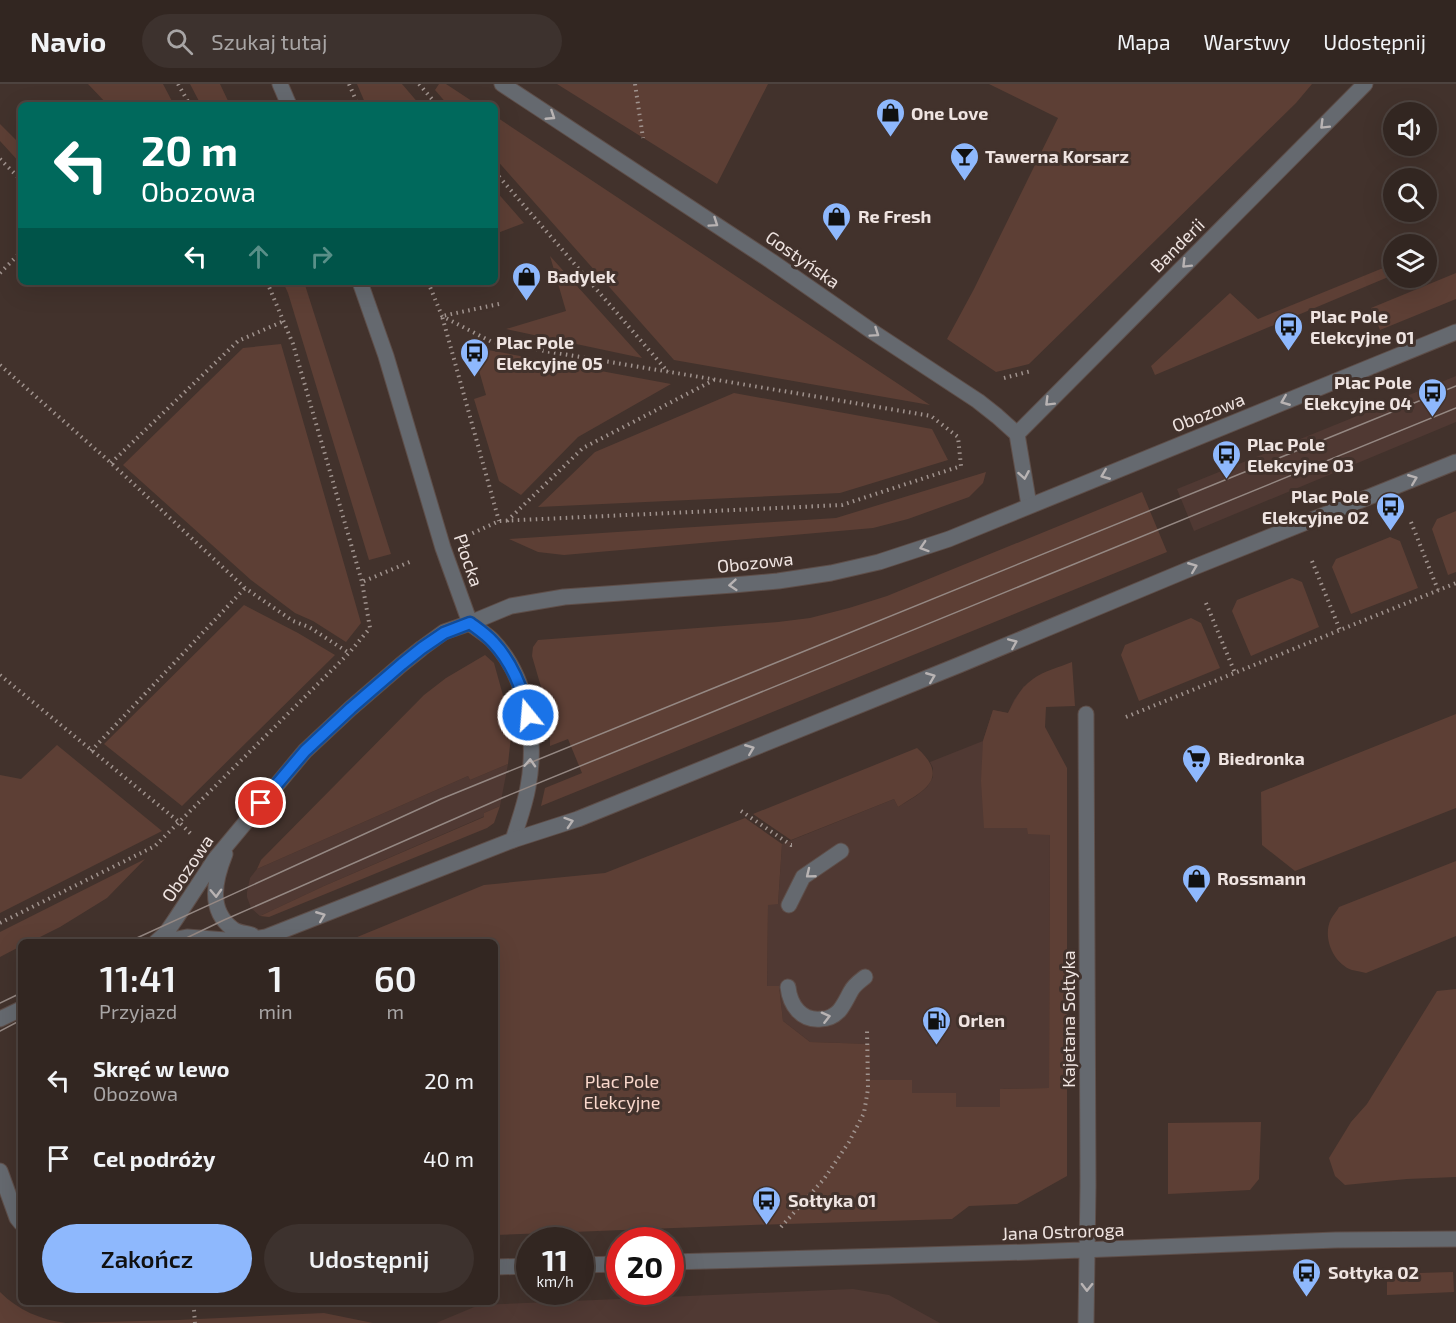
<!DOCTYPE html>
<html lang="pl">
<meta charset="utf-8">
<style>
body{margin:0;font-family:"Exo 2",sans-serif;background:#3d322e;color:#f1f3f6;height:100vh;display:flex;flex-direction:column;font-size:22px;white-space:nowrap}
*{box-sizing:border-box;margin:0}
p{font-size:20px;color:#a8a5a5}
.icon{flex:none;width:33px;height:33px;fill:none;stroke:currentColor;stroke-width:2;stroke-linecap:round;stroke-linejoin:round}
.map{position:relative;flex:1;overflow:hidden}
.side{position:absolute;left:18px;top:855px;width:480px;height:366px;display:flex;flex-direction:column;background:#322621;border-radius:9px;box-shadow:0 6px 24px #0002,0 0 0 2px #4d433f}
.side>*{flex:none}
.banner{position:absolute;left:18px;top:18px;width:480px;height:183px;border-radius:9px;box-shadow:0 6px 24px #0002,0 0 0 2px #4d433f;background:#00695c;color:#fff;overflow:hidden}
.fabs{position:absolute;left:1383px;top:18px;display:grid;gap:12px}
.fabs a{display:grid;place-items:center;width:54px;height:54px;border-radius:50%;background:#322621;box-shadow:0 6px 24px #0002,0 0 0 2px #4d433f;font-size:30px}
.speed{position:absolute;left:516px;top:1143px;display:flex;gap:12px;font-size:30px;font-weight:700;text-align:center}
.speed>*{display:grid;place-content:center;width:78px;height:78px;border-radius:50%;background:#322621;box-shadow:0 6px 24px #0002,0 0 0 2px #4d433f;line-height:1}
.speed small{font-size:15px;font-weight:400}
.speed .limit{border:9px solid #d22;background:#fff;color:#111}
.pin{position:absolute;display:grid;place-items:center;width:51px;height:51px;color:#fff;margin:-26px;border:3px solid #fff;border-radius:50%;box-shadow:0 2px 6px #0007}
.me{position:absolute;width:66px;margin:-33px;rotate:343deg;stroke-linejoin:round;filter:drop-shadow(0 0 4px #0008)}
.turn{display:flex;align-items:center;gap:21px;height:126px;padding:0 24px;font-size:27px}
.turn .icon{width:78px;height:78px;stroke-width:2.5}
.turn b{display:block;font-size:42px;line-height:51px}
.lanes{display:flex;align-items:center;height:57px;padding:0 24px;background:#0003;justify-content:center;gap:30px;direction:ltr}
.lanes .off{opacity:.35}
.eta{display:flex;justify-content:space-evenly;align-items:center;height:102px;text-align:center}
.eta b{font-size:36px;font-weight:600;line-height:42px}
.cta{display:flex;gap:12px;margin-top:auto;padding:12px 24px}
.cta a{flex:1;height:69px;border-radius:36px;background:#8eb8fd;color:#111;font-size:24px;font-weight:600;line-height:69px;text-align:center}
.cta a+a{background:#3d322e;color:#f1f3f6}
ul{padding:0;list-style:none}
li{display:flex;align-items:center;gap:18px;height:78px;padding:0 24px}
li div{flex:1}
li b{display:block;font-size:22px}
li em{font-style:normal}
header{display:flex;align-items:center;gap:36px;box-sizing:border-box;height:84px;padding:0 30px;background:#322621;border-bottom:2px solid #4d433f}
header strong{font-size:28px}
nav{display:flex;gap:33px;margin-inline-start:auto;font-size:21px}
.search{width:420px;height:54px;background:#3d322e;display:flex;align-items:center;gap:15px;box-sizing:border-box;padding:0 21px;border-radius:33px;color:#a8a5a5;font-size:22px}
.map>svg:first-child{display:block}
.built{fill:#503933}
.green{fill:#5d3f35}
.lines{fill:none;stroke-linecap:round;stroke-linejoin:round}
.service-casing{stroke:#5e4e49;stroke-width:17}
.minor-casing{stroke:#5e4e49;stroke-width:17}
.tertiary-casing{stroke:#5e4e49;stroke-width:17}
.path{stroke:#a0938e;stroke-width:4;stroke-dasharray:1.5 4.5;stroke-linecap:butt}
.service{stroke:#65696f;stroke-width:15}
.minor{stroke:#65696f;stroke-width:15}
.tertiary{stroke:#65696f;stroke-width:15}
.tram{stroke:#958883;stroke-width:1.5}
.oneway{stroke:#b8b3b3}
.route-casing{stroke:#114b97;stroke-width:15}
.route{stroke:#1a73e8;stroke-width:10}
.labels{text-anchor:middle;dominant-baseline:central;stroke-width:6;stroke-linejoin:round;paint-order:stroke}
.poi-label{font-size:18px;font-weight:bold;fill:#efe4e1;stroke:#42322c;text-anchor:start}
.street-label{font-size:18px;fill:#efe4e1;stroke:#42322c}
.park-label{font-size:18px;fill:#fad8cc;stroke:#42322c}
</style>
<header>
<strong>Navio</strong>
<div class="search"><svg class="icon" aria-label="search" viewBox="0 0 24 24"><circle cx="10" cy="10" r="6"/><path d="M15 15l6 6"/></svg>Szukaj tutaj</div>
<nav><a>Mapa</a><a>Warstwy</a><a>Udostępnij</a></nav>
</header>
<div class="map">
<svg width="1456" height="1239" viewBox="0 0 1456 1239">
<rect width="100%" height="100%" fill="#42322c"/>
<path class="built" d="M1456,292V338L1194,447L1177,405Z
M1024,602L1030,607L1028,750H1050L1049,1004L1000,1005V1023H956V1009H912V996L869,997V960L810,958L783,937L779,903L767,902L768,820H778L782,760L894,715L898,723L916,712L927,703L933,693V684L930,678L983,657L993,626L1008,629L1014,616Z
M508,680L500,722L484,729L485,732L324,802L260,832L251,824L247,813V808L250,794L257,785L468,692L470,696Z
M853,1205L889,1211L940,1239H436L479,1221Z"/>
<path class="green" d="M88,0H163L174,21H108Z
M190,0H220L230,21H201Z
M357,0H402L420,21H366Z
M439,0H446L478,21H448L435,6Z
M557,0H768L717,100Z
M989,0H1312L1296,19L1029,280L996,288L947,255L974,205L1058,34Z
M495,32L930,321L674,276L495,74Z
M0,40L21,61V80L0,57Z
M495,106L524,139L495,150Z
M550,172L642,274L506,245L566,227Z
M1393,180V191L1155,291L1151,282L1230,209L1258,235Z
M1456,189V215L1380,246L1371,224Z
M283,198H304L305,201L391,470L369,476L288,209Z
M281,260L361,539L346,558L313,537L295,529L251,496L123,381L243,264Z
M488,266L671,300L578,353L521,411L499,397L474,315L486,311L476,276L466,278L468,271Z
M734,309L932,345L948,376L840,409L538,423L595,368Z
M986,388L983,399L969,413L908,435L873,444L564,471L538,468L509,455L836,434Z
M1142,408L1167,468L541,722L545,704L582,689L568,655L550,662V642L546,620L532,572L533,563L538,556L778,538L810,534L849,524L887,512Z
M1456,427V488L1448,491L1432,445L1437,435Z
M1390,453L1400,457L1418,504L1351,530L1332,483L1336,475Z
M1292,494L1302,498L1319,543L1251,572L1232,527L1237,516Z
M244,521L298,549L335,571L182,722L104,660Z
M1191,534L1201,539L1220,584L1139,617L1121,571L1125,561Z
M485,571L494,579L509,633L511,652L508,680L470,696L468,692L257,785L261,776L424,611L446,594Z
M1072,578L1075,622L1046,623L1045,643L1067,684V1092L1017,1120L969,1122L952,1135L751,1141L495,1151V858H345L484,801L605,789L745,734L782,760L778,820L768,821L767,902H779L783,937L810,958L870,960V996H912V1009H956V1023H1000V1005L1049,1004L1050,751L1028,750L1027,744H984L981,697L983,657L993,626L1008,629C1014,617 1021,603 1033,595C1043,587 1060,583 1072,578Z
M1456,630V724L1295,787L1262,761L1261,708Z
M57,661L162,747L0,829V691L21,695Z
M917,664C950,694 925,706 898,723L894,715L791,756L753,730Z
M500,722L494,739L487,744L269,833L260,832L324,802L484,733V729Z
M145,775L107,814L60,843L30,858H21V862L0,873V848Z
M1456,777V852L1366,889C1362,888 1357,887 1352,886C1333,879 1322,853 1331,835C1333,831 1337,827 1339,823Z
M1456,905V1093L1407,1095L1345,1101L1335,1092L1329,1074L1351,1038L1367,1020L1437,907Z
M1261,1038L1259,1095L1250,1106L1168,1110V1039Z
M1453,1188L1454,1208L1387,1211V1190Z
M0,1208C18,1226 41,1236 66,1239L178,1236L324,1229L373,1239H0Z"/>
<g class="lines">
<defs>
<path id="service" d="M470,539C477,545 486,550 492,556C528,593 537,655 528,703C525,721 518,739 513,756
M789,821L803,793L841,767
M788,903C790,921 801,937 821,935C828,935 834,932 839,927C844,921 847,914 851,907C854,901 860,897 865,893"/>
<path id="minor" d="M502,0L771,177L873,248L978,317L997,332L1017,350L1029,421
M1017,350L1365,0
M1086,630L1088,1102L1086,1239
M0,1087L17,1134L21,1139
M670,1178L1030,1168L1336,1156L1456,1155
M580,1181L620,1180
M495,1183L530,1182"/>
<path id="tertiary" d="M280,0L289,21
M360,198L386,272L443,464L470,539
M225,770C215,795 207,826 233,845C238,849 246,849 252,851
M156,858L166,849L175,836L215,775L305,667L351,624L402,580L422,564L444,548L470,539L511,522L564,513L733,501L778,497L831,489L879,478L949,455L1456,248
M162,858L187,853L238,857L266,853L513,756L578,735L959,581L1192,484L1456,378
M0,935L21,925"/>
</defs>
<use href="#service" class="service-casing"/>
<use href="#minor" class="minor-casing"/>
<use href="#tertiary" class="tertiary-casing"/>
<path class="path" d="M178,0L190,21
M349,0L358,21
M419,0L437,21
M635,0L643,54
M0,75L21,96
M495,88L668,288
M0,189L21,168
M267,198L293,260L362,498
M428,198L442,232L492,258L931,332L958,353L961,382L842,421L499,437L471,450
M499,220L442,232L499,437
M0,281L111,379L245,504L293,537L309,543L349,569
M1004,294L1031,287
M111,379L238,257L284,237
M507,437L583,364L714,296
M1411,438L1438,506
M1312,477L1340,546
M1206,519L1235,589
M0,591L179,738L193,752
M1126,633L1456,499
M91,667L245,504
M741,727L791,761H793
M0,839L155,762L349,569L370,544L362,498L412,477
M781,1143L824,1095L849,1058L864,1029L868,1005L867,945
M194,1226L195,1239"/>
<use href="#service" class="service"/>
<use href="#minor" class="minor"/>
<use href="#tertiary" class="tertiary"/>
<path class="tram" d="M128,858L441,715L1456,302
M178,858L224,836L502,714L1456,324
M0,919L21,909
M0,947L21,936"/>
</g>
<defs><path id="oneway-chevron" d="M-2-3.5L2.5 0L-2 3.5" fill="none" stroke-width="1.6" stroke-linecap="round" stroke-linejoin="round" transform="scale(1.5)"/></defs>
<g class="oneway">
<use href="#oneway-chevron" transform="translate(551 32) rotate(33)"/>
<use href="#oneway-chevron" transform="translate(1324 41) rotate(135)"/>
<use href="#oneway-chevron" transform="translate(714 139) rotate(34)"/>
<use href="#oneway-chevron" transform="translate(1186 180) rotate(135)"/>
<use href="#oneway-chevron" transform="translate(875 249) rotate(34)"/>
<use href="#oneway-chevron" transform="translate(1285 317) rotate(158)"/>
<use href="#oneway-chevron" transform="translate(1049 318) rotate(135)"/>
<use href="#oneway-chevron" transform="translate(1024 391) rotate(80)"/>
<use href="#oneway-chevron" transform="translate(1105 391) rotate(158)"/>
<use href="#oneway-chevron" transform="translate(1413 395) rotate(-22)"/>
<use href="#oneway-chevron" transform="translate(924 463) rotate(162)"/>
<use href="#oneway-chevron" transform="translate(1193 483) rotate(-22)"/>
<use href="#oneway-chevron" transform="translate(733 501) rotate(175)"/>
<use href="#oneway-chevron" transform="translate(1013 559) rotate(-23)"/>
<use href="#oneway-chevron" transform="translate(931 593) rotate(-22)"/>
<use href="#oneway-chevron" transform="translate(750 665) rotate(-22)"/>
<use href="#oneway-chevron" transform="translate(530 679) rotate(-87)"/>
<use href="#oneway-chevron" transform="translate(569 738) rotate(-18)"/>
<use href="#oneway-chevron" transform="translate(810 790) rotate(141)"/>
<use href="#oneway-chevron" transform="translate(216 809) rotate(88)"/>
<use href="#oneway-chevron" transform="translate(321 832) rotate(-22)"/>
<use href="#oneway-chevron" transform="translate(826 933) rotate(-14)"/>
<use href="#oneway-chevron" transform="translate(1087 1203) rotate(91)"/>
</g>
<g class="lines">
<defs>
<path id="route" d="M261,719L305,667L351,624L402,580L422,564L444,549L470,539C478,545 487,551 493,558C511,577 523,605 528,631"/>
</defs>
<use href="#route" class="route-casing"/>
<use href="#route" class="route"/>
</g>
<defs>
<symbol id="shop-pin" viewBox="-11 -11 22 30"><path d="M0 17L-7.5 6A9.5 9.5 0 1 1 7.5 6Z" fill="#8eb8fd" stroke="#42322c"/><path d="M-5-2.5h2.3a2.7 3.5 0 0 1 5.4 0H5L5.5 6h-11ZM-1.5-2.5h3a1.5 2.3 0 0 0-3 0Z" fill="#111"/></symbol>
<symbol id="bar-pin" viewBox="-11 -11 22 30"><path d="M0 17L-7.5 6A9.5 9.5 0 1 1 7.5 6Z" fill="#8eb8fd" stroke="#42322c"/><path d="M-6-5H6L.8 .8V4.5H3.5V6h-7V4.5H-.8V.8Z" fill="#111"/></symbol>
<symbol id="bus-pin" viewBox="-11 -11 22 30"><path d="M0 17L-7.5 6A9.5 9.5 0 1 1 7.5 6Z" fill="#8eb8fd" stroke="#42322c"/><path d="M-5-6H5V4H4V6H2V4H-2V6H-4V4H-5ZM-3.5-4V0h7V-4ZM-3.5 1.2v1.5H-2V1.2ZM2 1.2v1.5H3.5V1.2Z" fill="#111"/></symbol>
<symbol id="supermarket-pin" viewBox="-11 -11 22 30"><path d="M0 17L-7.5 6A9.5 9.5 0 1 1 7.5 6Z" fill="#8eb8fd" stroke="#42322c"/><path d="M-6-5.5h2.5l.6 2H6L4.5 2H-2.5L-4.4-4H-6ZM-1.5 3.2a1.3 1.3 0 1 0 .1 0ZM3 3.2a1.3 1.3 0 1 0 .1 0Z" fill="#111"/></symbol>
<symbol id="fuel-pin" viewBox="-11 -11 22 30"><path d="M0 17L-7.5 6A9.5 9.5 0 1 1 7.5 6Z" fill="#8eb8fd" stroke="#42322c"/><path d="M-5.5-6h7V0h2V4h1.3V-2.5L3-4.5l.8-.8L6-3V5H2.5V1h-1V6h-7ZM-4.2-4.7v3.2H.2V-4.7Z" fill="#111"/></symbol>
</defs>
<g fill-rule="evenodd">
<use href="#shop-pin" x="874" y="12" width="33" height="45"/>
<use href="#bar-pin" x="948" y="56" width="33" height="45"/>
<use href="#shop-pin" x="820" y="116" width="33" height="45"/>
<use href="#shop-pin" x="510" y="176" width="33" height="45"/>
<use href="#bus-pin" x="1272" y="226" width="33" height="45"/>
<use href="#bus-pin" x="458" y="252" width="33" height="45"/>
<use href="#bus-pin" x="1416" y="292" width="33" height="45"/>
<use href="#bus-pin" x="1210" y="354" width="33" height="45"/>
<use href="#bus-pin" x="1374" y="406" width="33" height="45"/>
<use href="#supermarket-pin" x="1180" y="658" width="33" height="45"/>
<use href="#shop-pin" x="1180" y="778" width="33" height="45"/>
<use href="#fuel-pin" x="920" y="920" width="33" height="45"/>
<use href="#bus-pin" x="750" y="1100" width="33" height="45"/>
<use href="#bus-pin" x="1290" y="1172" width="33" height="45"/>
</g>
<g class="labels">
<g class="poi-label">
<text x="911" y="29">One Love</text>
<text x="985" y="72">Tawerna Korsarz</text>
<text x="858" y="132">Re Fresh</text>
<text x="547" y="192">Badylek</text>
<text x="1310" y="232">Plac Pole<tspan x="1310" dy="21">Elekcyjne 01</tspan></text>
<text x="496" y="258">Plac Pole<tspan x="496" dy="21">Elekcyjne 05</tspan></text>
<text x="1412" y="298" text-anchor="end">Plac Pole<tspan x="1412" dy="21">Elekcyjne 04</tspan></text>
<text x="1247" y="360">Plac Pole<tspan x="1247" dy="21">Elekcyjne 03</tspan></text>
<text x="1369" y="412" text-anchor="end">Plac Pole<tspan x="1369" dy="21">Elekcyjne 02</tspan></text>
<text x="1218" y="674">Biedronka</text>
<text x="1217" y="794">Rossmann</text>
<text x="958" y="936">Orlen</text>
<text x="788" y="1116">Sołtyka 01</text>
<text x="1328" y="1188">Sołtyka 02</text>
</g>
<g class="street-label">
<text transform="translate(1177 161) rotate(-45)">Banderii</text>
<text transform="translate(803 175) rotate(35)">Gostyńska</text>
<text transform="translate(1208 328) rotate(-22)">Obozowa</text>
<text transform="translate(469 476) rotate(71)">Płocka</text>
<text transform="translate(755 478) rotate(-6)">Obozowa</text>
<text transform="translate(187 784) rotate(-56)">Obozowa</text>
<text transform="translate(1068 935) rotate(-90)">Kajetana Sołtyka</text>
<text transform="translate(1063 1147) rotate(-2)">Jana Ostroroga</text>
</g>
<g class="park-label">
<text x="622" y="997">Plac Pole<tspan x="622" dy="21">Elekcyjne</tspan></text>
</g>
</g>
</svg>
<div class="fabs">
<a><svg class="icon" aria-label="sound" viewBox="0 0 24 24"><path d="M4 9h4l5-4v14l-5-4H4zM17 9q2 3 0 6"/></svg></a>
<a><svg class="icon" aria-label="search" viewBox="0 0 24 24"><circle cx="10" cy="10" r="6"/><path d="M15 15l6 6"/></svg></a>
<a><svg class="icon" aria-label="layers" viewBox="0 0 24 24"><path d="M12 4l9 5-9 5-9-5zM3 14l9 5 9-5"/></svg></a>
</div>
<div class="speed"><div>11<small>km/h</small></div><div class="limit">20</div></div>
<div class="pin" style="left:261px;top:719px;background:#d93025"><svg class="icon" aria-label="arrive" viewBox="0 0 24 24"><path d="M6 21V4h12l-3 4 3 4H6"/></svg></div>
<svg class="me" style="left:528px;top:631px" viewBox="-20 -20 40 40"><circle r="17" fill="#1a73e8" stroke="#fff" stroke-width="3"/><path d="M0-11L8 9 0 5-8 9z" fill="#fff"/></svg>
<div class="banner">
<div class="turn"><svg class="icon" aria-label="left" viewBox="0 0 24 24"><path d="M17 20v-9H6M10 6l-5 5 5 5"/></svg><div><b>20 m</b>Obozowa</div></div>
<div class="lanes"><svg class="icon" aria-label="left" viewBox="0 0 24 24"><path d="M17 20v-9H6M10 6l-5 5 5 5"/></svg><svg class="icon off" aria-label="ahead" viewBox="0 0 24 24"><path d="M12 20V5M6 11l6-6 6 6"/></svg><svg class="icon off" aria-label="right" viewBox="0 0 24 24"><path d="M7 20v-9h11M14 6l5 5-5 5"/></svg></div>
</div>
<section class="side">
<div class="eta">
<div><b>11:41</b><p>Przyjazd</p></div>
<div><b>1</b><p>min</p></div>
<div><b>60</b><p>m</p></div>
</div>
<ul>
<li><svg class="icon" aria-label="left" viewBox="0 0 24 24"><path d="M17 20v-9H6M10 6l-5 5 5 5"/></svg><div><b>Skręć w lewo</b><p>Obozowa</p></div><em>20 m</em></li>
<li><svg class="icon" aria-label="arrive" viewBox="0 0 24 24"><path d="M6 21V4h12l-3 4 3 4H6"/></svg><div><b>Cel podróży</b></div><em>40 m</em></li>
</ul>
<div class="cta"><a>Zakończ</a><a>Udostępnij</a></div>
</section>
</div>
